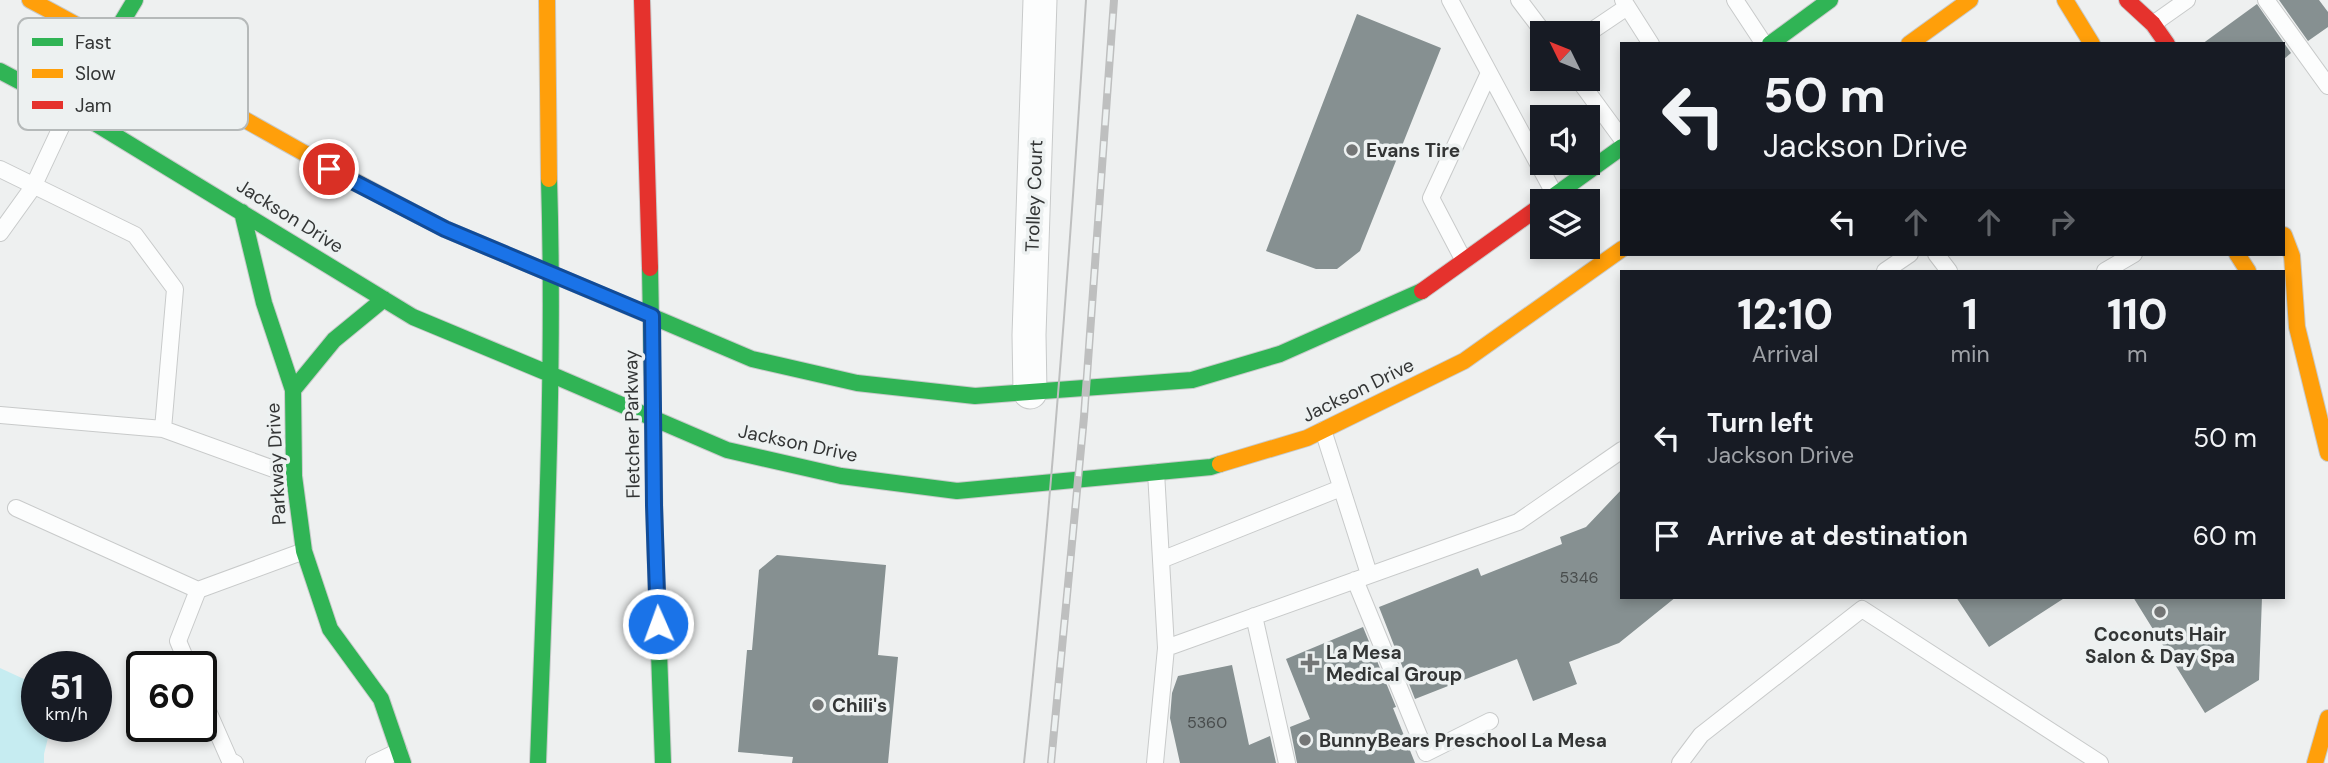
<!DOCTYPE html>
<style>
body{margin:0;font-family:"DM Sans",sans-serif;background:#20242c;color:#f1f3f6;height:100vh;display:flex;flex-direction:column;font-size:26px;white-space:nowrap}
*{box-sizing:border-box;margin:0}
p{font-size:23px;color:#9ea1a6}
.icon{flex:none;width:38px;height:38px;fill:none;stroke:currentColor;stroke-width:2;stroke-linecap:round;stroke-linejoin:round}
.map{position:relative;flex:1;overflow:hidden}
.sheet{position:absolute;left:1620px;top:270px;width:665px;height:329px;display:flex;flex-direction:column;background:#171b24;border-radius:0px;box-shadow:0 4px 10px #0003}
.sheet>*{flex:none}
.hud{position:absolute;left:1620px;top:42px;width:665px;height:214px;border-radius:0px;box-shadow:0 4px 10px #0003;background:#171b24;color:#f1f3f6;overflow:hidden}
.needle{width:46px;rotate:313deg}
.controls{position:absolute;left:1530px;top:21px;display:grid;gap:14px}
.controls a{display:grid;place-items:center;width:70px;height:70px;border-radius:0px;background:#171b24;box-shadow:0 4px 10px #0003;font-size:35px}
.speed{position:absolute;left:21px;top:651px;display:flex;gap:14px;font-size:35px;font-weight:700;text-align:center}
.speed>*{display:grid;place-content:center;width:91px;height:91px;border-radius:50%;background:#171b24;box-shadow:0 4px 10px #0003;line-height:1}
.speed small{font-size:18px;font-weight:400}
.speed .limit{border:4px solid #111;border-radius:10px;background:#fff;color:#111}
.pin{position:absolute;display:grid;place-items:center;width:60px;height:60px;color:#fff;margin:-30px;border:4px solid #fff;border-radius:50%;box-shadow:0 2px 7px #0007}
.me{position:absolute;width:77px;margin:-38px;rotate:358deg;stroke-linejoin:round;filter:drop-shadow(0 0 5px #0008)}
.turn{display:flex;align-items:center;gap:24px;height:147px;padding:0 28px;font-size:32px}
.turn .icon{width:91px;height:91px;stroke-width:2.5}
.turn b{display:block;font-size:49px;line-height:60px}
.lanes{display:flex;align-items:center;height:66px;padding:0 28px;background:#0003;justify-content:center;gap:35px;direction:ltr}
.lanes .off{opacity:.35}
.eta{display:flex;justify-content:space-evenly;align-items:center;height:119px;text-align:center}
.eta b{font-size:42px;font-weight:800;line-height:49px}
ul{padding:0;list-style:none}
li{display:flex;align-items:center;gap:21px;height:98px;padding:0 28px}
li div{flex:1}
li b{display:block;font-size:26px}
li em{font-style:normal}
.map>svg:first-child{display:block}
.green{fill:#c6ecf1}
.building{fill:#869091}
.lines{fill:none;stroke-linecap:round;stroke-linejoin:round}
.lane-casing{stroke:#c8caca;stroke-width:18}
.street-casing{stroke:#c8caca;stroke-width:35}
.fast-casing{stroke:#c8caca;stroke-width:18}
.slow-casing{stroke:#c8caca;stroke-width:18}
.jam-casing{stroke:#c8caca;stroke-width:18}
.lane{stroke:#fcfdfd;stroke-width:16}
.street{stroke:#fcfdfd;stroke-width:33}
.fast{stroke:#30b455;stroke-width:16}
.slow{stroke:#ff9f0a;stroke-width:16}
.jam{stroke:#e5322d;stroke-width:16}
.tram{stroke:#bebfbf;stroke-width:2}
.rail-casing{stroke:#bebfbf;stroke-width:8}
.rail{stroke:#edf1f1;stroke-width:5;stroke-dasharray:16;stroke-linecap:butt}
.route-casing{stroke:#114b97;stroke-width:18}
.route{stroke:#1a73e8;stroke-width:12}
.poi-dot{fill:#747676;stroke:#edf1f1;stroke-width:2.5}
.labels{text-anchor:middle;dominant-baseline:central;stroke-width:7;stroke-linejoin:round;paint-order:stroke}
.number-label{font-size:16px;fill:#484c4c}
.poi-label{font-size:19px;font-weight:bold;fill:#333535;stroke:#edf1f1;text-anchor:start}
.street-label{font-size:19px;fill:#333535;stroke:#edf1f1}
.key{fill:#edf1f1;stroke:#b5b9b9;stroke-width:2}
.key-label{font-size:19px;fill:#333535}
</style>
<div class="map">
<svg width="2328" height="763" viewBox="0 0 2328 763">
<rect width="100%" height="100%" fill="#eef0f0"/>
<path class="green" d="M0,668L37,685V726H51L44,754V763H0Z"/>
<path class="building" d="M2279,0H2319L2328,12V27L2308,41Z
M2257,4L2291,53L2284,59V44H2202Z
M1357,14L1441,48L1360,251L1337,269H1316L1266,251Z
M1622,489V597H1676L1619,643L1569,662L1577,684L1533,701L1517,659L1415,699L1379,607L1478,568L1481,576L1562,544L1560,537L1586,527Z
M777,555L886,565L878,655L898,657L888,763H792L793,757L738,752L747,650H752L759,570Z
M1956,597H2066L1989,647Z
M2133,597H2262L2259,680L2205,713Z
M1363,627L1396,707L1393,708L1415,763H1297L1290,727L1310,719L1286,659Z
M1232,665L1249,745L1270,736L1276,763H1180L1170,718L1172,693L1178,676Z"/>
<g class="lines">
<defs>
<path id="lane" d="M1450,0L1555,195
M1519,0L1544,33
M1623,0L1651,44
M1735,0L1764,44
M2266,0L2328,86
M2153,24L2187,0
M1587,34L1627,7
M1578,79L1622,139
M0,169L135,235L175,289L163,429
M0,233L33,187L70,108
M1936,254L1949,271
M1464,261L1431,198L1489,73
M1885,271L1910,254
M2105,271L2134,254
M0,415L163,429L293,476
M1323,430L1369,574
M16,508L198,590L304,551
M1161,560L1341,488
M1355,580L1426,753L1490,721
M1254,616L1287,763
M1166,648L1518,522L1622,450
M189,667L178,641L198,590
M201,695L230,761L235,763
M374,763L399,751
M1155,763L1166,648L1156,472
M1680,763L1701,735L1862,609L2100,763"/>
<path id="street" d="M1030,392L1029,335L1040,0"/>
<path id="fast" d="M1770,44L1830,0
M0,71L70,108L413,317L550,374
M70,108L135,0
M1547,201L1622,147
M242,212L264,303L293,390L294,476L304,551L330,629L381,699L403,763
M418,215L445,229L552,274
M650,268L655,541L663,763
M552,274L752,359L857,383L975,396L1192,380L1280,354L1422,291
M550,374L727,450L841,476L957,491L1211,467L1220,464
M293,390L334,340L384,299
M538,763C545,568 555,374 549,179"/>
<path id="slow" d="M30,0C161,69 287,147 418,215
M547,0L549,179
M2065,0L2092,44
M1909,44L1970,0
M2284,235L2292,256L2297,327L2328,453
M2237,254L2248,271
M1220,464L1307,438L1464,361L1622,249
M2315,763L2328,718"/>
<path id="jam" d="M642,0L650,268
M2127,0L2153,24L2167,44
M1422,291L1542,205"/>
</defs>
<use href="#lane" class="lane-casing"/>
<use href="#street" class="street-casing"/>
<use href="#fast" class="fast-casing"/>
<use href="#slow" class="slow-casing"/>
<use href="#jam" class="jam-casing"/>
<use href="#lane" class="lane"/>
<use href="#street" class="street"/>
<use href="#fast" class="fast"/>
<use href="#slow" class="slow"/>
<use href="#jam" class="jam"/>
<path class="tram" d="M1024,763C1051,509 1070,255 1086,0"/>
<defs>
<path id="rail" d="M1051,763L1084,417L1114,0"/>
</defs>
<use href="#rail" class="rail-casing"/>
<use href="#rail" class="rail"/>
</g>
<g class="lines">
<defs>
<path id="route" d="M329,169L445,229L652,316L654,505L658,624"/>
</defs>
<use href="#route" class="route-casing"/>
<use href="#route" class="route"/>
</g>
<g class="poi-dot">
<circle cx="1352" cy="150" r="7"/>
<circle cx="2160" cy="612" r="7"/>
<path d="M1306.5 652.5h7v7h7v7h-7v7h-7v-7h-7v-7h7z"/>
<circle cx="818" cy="705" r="7"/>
<circle cx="1305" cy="740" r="7"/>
</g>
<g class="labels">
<g class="number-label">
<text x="1579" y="577">5346</text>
<text x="1207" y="722">5360</text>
</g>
<g class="poi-label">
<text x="1366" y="150">Evans Tire</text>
<text x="2160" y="634" text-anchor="middle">Coconuts Hair<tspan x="2160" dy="22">Salon &amp; Day Spa</tspan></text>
<text x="1326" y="652">La Mesa<tspan x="1326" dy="22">Medical Group</tspan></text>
<text x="832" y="705">Chili's</text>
<text x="1319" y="740">BunnyBears Preschool La Mesa</text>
</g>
<g class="street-label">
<text transform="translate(1034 196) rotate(-88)">Trolley Court</text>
<text transform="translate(290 216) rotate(32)">Jackson Drive</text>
<text transform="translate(1358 390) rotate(-26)">Jackson Drive</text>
<text transform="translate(632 424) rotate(-91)">Fletcher Parkway</text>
<text transform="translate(798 443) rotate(12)">Jackson Drive</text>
<text transform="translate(276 464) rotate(-93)">Parkway Drive</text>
</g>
</g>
<rect x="18" y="18" width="230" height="112" rx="10" class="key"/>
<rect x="32" y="38" width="31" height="8" fill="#30b455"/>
<rect x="32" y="69" width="31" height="9" fill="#ff9f0a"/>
<rect x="32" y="101" width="31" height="8" fill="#e5322d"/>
<g class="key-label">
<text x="75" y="49">Fast</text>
<text x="75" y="80">Slow</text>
<text x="75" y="112">Jam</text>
</g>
</svg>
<div class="controls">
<a><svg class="needle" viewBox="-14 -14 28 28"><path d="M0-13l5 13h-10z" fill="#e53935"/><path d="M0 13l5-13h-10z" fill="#9ea1a6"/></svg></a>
<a><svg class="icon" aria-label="sound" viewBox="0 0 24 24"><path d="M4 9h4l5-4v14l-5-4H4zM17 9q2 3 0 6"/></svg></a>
<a><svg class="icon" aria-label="layers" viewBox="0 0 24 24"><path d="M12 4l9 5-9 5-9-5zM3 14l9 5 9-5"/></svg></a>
</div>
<div class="speed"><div>51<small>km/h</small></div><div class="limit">60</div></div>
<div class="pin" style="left:329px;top:169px;background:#d93025"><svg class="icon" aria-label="arrive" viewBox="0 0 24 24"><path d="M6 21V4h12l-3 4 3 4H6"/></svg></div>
<svg class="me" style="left:658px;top:624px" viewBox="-20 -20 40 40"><circle r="17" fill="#1a73e8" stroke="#fff" stroke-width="3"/><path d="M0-11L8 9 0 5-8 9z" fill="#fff"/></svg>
<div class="hud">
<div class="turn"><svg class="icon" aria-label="left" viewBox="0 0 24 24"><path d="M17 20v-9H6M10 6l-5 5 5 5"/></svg><div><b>50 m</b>Jackson Drive</div></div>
<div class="lanes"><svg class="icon" aria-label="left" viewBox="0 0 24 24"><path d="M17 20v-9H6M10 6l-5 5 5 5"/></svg><svg class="icon off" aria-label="ahead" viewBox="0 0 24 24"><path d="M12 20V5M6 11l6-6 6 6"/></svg><svg class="icon off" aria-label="ahead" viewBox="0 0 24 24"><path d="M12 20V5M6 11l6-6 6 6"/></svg><svg class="icon off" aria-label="right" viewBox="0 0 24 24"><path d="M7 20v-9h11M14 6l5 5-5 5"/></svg></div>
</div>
<section class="sheet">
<div class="eta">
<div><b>12:10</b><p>Arrival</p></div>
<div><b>1</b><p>min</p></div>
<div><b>110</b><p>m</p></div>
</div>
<ul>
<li><svg class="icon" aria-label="left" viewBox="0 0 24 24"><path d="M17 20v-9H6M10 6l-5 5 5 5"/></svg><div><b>Turn left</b><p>Jackson Drive</p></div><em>50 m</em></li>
<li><svg class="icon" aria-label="arrive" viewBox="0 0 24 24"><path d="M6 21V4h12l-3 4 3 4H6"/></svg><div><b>Arrive at destination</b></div><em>60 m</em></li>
</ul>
</section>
</div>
